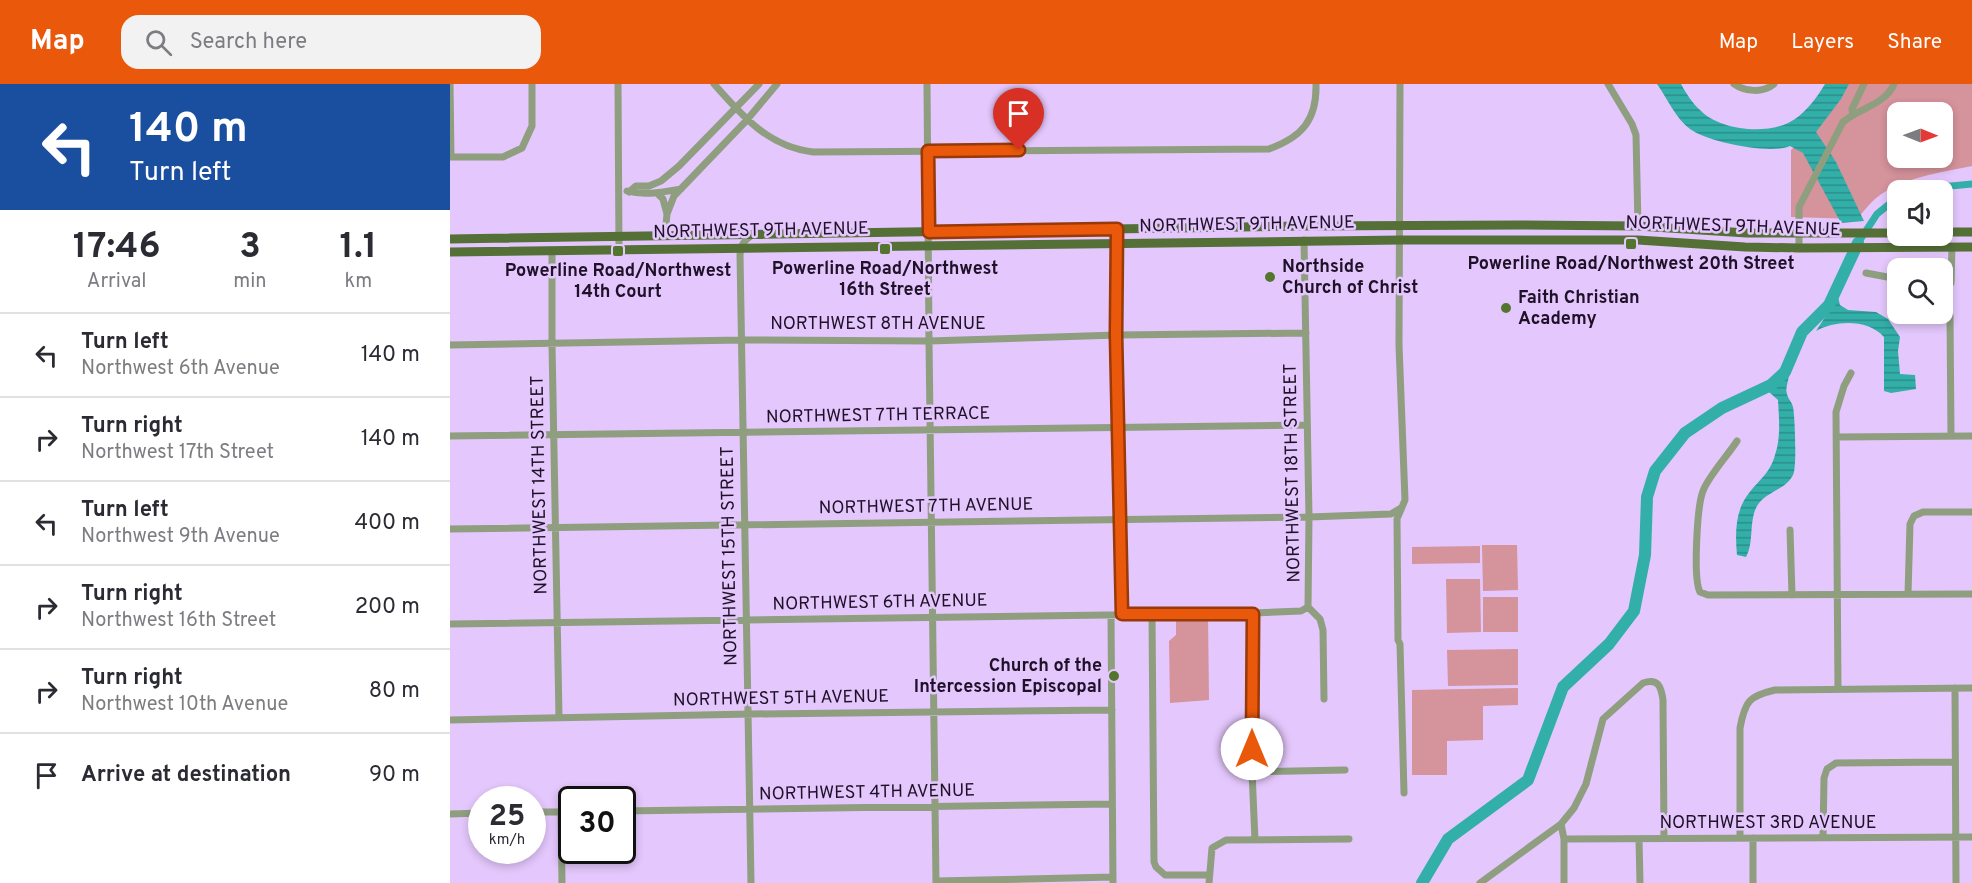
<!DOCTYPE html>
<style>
body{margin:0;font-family:Overpass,sans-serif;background:#f2f2f3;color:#2b2b33;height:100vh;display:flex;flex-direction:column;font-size:22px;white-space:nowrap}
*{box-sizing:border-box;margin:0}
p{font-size:20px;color:#7c7c81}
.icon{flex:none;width:33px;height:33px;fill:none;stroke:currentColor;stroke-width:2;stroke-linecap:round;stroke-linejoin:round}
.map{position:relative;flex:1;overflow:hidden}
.drawer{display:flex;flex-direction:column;background:#fff;width:450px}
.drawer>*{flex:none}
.guide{background:#1a4fa0;color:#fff;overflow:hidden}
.needle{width:39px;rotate:91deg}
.fabs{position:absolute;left:1437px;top:18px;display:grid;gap:12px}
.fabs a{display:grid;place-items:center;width:66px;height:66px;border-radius:12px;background:#fff;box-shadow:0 3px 9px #0003;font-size:30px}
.speed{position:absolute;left:18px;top:702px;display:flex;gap:12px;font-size:30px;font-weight:700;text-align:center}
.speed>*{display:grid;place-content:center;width:78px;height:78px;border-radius:50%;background:#fff;box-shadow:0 3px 9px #0003;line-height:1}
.speed small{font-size:15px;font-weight:400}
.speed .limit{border:3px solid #111;border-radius:9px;background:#fff;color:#111}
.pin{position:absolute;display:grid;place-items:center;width:51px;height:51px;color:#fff;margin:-62px -26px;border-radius:50% 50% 50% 0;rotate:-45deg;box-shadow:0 0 6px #0007}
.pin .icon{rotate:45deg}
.me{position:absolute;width:66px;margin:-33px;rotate:0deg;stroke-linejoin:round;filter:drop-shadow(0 0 4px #0008)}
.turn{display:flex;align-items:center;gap:21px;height:126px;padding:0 30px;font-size:27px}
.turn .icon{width:78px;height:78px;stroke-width:2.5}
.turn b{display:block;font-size:42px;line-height:51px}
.eta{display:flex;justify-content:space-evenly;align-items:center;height:102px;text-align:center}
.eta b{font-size:36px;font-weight:700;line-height:42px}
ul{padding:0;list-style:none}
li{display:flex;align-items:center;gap:18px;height:84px;padding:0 30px;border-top:2px solid #e1e1e2}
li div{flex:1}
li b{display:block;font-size:22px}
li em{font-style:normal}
header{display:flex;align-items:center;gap:36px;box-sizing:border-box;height:84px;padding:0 30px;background:#ea580c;color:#fff}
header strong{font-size:28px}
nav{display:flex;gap:33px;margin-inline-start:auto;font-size:21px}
.search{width:420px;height:54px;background:#f2f2f3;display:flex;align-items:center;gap:15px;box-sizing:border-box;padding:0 21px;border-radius:18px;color:#7c7c81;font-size:22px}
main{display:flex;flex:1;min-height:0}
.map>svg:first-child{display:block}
.park{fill:#d5939c;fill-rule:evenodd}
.water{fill:url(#water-rules)}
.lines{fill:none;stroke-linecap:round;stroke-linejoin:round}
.canal{stroke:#33afa9;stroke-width:7}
.river{stroke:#33afa9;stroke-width:12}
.minor{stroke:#8e9e7f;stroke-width:7}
.major{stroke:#547036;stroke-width:9}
.route-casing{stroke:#983908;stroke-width:15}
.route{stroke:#ea580c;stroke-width:10}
.poi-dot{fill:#54752d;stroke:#e4c7fc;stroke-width:2}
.labels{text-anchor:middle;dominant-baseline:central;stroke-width:5;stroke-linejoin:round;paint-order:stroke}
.street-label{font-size:18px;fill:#1f1128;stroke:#e4c7fc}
.poi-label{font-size:18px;font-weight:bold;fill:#1f1128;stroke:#e4c7fc}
</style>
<header>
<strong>Map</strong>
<div class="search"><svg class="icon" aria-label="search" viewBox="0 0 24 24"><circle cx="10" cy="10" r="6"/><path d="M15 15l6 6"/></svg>Search here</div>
<nav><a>Map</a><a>Layers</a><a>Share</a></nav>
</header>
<main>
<section class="drawer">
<div class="guide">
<div class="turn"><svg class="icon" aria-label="left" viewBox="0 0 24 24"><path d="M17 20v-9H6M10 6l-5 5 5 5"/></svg><div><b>140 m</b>Turn left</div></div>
</div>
<div class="eta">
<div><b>17:46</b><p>Arrival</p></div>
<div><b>3</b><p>min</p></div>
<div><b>1.1</b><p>km</p></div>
</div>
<ul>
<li><svg class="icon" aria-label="left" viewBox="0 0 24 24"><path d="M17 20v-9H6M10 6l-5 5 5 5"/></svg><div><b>Turn left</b><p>Northwest 6th Avenue</p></div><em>140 m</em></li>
<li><svg class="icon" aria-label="right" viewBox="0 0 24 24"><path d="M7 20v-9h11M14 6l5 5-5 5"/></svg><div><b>Turn right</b><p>Northwest 17th Street</p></div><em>140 m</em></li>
<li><svg class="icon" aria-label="left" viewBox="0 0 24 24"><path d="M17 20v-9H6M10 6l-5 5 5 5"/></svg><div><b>Turn left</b><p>Northwest 9th Avenue</p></div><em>400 m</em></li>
<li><svg class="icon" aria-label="right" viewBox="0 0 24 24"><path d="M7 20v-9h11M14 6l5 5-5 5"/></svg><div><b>Turn right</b><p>Northwest 16th Street</p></div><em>200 m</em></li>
<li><svg class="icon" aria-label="right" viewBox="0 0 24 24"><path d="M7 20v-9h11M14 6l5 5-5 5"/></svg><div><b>Turn right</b><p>Northwest 10th Avenue</p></div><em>80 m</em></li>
<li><svg class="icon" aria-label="arrive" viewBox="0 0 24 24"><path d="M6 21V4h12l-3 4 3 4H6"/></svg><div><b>Arrive at destination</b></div><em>90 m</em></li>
</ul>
</section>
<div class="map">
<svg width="1522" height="799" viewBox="0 0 1522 799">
<defs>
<pattern id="water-rules" width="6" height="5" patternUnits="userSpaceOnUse" patternTransform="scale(1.5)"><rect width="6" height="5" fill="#33afa9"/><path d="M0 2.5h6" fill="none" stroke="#2b8d8a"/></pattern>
</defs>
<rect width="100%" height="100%" fill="#e4c7fc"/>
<path class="park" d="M1395,0H1522V82C1489,89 1452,93 1425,115C1418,121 1413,129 1406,135L1341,133V66L1365,43ZM1448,28H1492V74H1448Z
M1032,461H1067L1068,506L1033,507Z
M1030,462V479L962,480V463Z
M996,495H1030L1031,548L997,549Z
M1033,513H1068V548H1033Z
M758,532L759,616L720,619L719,557L726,551V533Z
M1068,565V601L998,602L997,566Z
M1068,604V621L1033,622V656L997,657V691H962V606Z"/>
<path class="water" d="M1207,0H1231C1236,9 1242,19 1250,26C1270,47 1321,52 1345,35C1357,27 1368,12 1375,0H1399L1391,15L1366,48L1386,78L1414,137L1391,139L1353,69L1340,62C1321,71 1257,58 1240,45C1226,35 1217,14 1207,0Z
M1388,213L1390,221L1398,226L1426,228L1438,235L1450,253L1448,267L1450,290L1465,291L1466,305L1441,309L1434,307V253C1418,235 1386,236 1366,247Z
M1339,292C1338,298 1335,305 1337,310C1338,315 1342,318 1343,323C1345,332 1347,384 1343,391C1335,407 1313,408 1306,424C1299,439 1304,459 1296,473L1287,471C1285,450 1285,426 1299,409C1310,395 1320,389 1325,371C1331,354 1329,334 1328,316L1319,308Z"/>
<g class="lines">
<path class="canal" d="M1459,106L1522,100
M1408,159L1427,130L1448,113"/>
<path class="river" d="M972,799L998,755L1078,696L1113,603L1159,560L1184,527L1195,471L1197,413L1205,387L1235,349L1272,324L1321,301L1335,288L1352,248L1379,221L1408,159"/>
<path class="minor" d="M0,0L1,73
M168,0L169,166
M264,0C292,32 319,63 363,68L819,65C852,53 867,36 866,0
M477,0L479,257L486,799
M950,0L949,261L955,416L947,435L948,556L950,560L954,709
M1158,0L1182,40L1186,51L1188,142
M1284,0C1295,8 1313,9 1324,0
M1403,30L1402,25L1414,0
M0,73H53L72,64L82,42V0
M177,107C195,112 213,108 231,105
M179,108L186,102H199L211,97L229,82L309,0
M207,109L213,115L217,130
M667,145L672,530
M215,151L217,130L224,112L296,37L327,0
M854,156L859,433L858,523
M1349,164V123L1393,38C1409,24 1435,21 1444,0
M102,167V260L109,633
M1416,189L1448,195
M1501,199L1502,163
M1492,227L1500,231L1501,352
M0,261L291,256L479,257L667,251L856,249
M0,352L856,341
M1387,353L1522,352
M1287,357C1278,371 1258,393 1253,407C1247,422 1243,495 1250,508L1258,511L1522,510
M0,445L859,433L941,430L951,424
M1340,446L1342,511
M1458,510L1460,440L1464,432L1473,428H1522
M858,523L870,535L873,546L874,615
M803,529L802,688L805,756
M702,530L704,778L706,783L715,791H759
M661,531L663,799
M0,540L803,529L851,527L858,523
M1505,604L1506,799
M1388,605L1386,328L1394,302L1401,289
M0,636L302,630L662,626
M802,688L895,686
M172,727L662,720
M82,728H122
M111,728L112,799
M0,730L32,729
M1373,753L1374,694L1377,685L1386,679L1505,678
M1290,754V644C1295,617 1299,612 1325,606L1522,604
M1303,754V799
M1114,755L1522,753
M1189,755L1190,799
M486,797L663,793
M301,799L290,171C290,161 295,156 302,151
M759,799L762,764L776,756L899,755
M1030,799L1111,740
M1114,799V755L1111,740L1124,724L1136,700L1153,635L1193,599C1208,594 1211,602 1213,616L1214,754"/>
<path class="major" d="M1492,148H1522
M0,155L854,142L1070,141L1188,142L1297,149H1448
M0,168L951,156H1188L1295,163L1349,164L1522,163"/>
</g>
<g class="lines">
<defs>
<path id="route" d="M569,66L478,67L479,148L667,145L666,251L672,530H803L802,665"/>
</defs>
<use href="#route" class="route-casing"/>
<use href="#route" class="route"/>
</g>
<g class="poi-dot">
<rect x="1175" y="154" width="12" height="12" rx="3"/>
<rect x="429" y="159" width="12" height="12" rx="3"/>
<rect x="162" y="161" width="12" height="12" rx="3"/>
<circle cx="820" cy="193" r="6"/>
<circle cx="1056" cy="224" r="6"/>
<circle cx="664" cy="592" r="6"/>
</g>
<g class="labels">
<g class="street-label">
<text transform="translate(797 141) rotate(-1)">NORTHWEST 9TH AVENUE</text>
<text transform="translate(1283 143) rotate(2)">NORTHWEST 9TH AVENUE</text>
<text transform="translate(311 147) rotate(-1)">NORTHWEST 9TH AVENUE</text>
<text x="428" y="240">NORTHWEST 8TH AVENUE</text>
<text transform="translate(428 332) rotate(-1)">NORTHWEST 7TH TERRACE</text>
<text transform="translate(843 389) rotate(-91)">NORTHWEST 18TH STREET</text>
<text transform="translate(90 401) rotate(-91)">NORTHWEST 14TH STREET</text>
<text transform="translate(476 423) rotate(-1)">NORTHWEST 7TH AVENUE</text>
<text transform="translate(280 472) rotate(-91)">NORTHWEST 15TH STREET</text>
<text transform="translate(430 519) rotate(-1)">NORTHWEST 6TH AVENUE</text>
<text transform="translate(331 615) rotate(-1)">NORTHWEST 5TH AVENUE</text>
<text transform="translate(417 709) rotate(-1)">NORTHWEST 4TH AVENUE</text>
<text x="1318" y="739">NORTHWEST 3RD AVENUE</text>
</g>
<g class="poi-label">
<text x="1181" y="180">Powerline Road/Northwest 20th Street</text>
<text x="832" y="183" text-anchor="start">Northside<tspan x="832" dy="21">Church of Christ</tspan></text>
<text x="435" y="185">Powerline Road/Northwest<tspan x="435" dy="21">16th Street</tspan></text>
<text x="168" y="187">Powerline Road/Northwest<tspan x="168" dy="21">14th Court</tspan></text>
<text x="1068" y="214" text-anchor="start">Faith Christian<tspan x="1068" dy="21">Academy</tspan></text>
<text x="652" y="582" text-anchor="end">Church of the<tspan x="652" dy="21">Intercession Episcopal</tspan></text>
</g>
</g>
</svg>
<div class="fabs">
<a><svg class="needle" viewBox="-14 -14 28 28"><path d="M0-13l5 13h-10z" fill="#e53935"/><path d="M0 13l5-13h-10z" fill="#7c7c81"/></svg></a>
<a><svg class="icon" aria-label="sound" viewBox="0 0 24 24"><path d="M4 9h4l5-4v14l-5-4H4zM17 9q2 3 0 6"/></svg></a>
<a><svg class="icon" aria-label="search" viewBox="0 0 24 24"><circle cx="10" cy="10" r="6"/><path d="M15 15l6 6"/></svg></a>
</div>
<div class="speed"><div>25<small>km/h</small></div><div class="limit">30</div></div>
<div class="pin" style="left:569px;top:66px;background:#d93025"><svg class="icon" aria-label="arrive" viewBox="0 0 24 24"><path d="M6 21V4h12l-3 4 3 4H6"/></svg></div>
<svg class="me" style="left:802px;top:665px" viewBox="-20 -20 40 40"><circle r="19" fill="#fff"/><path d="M0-13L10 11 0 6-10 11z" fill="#ea580c"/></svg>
</div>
</main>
